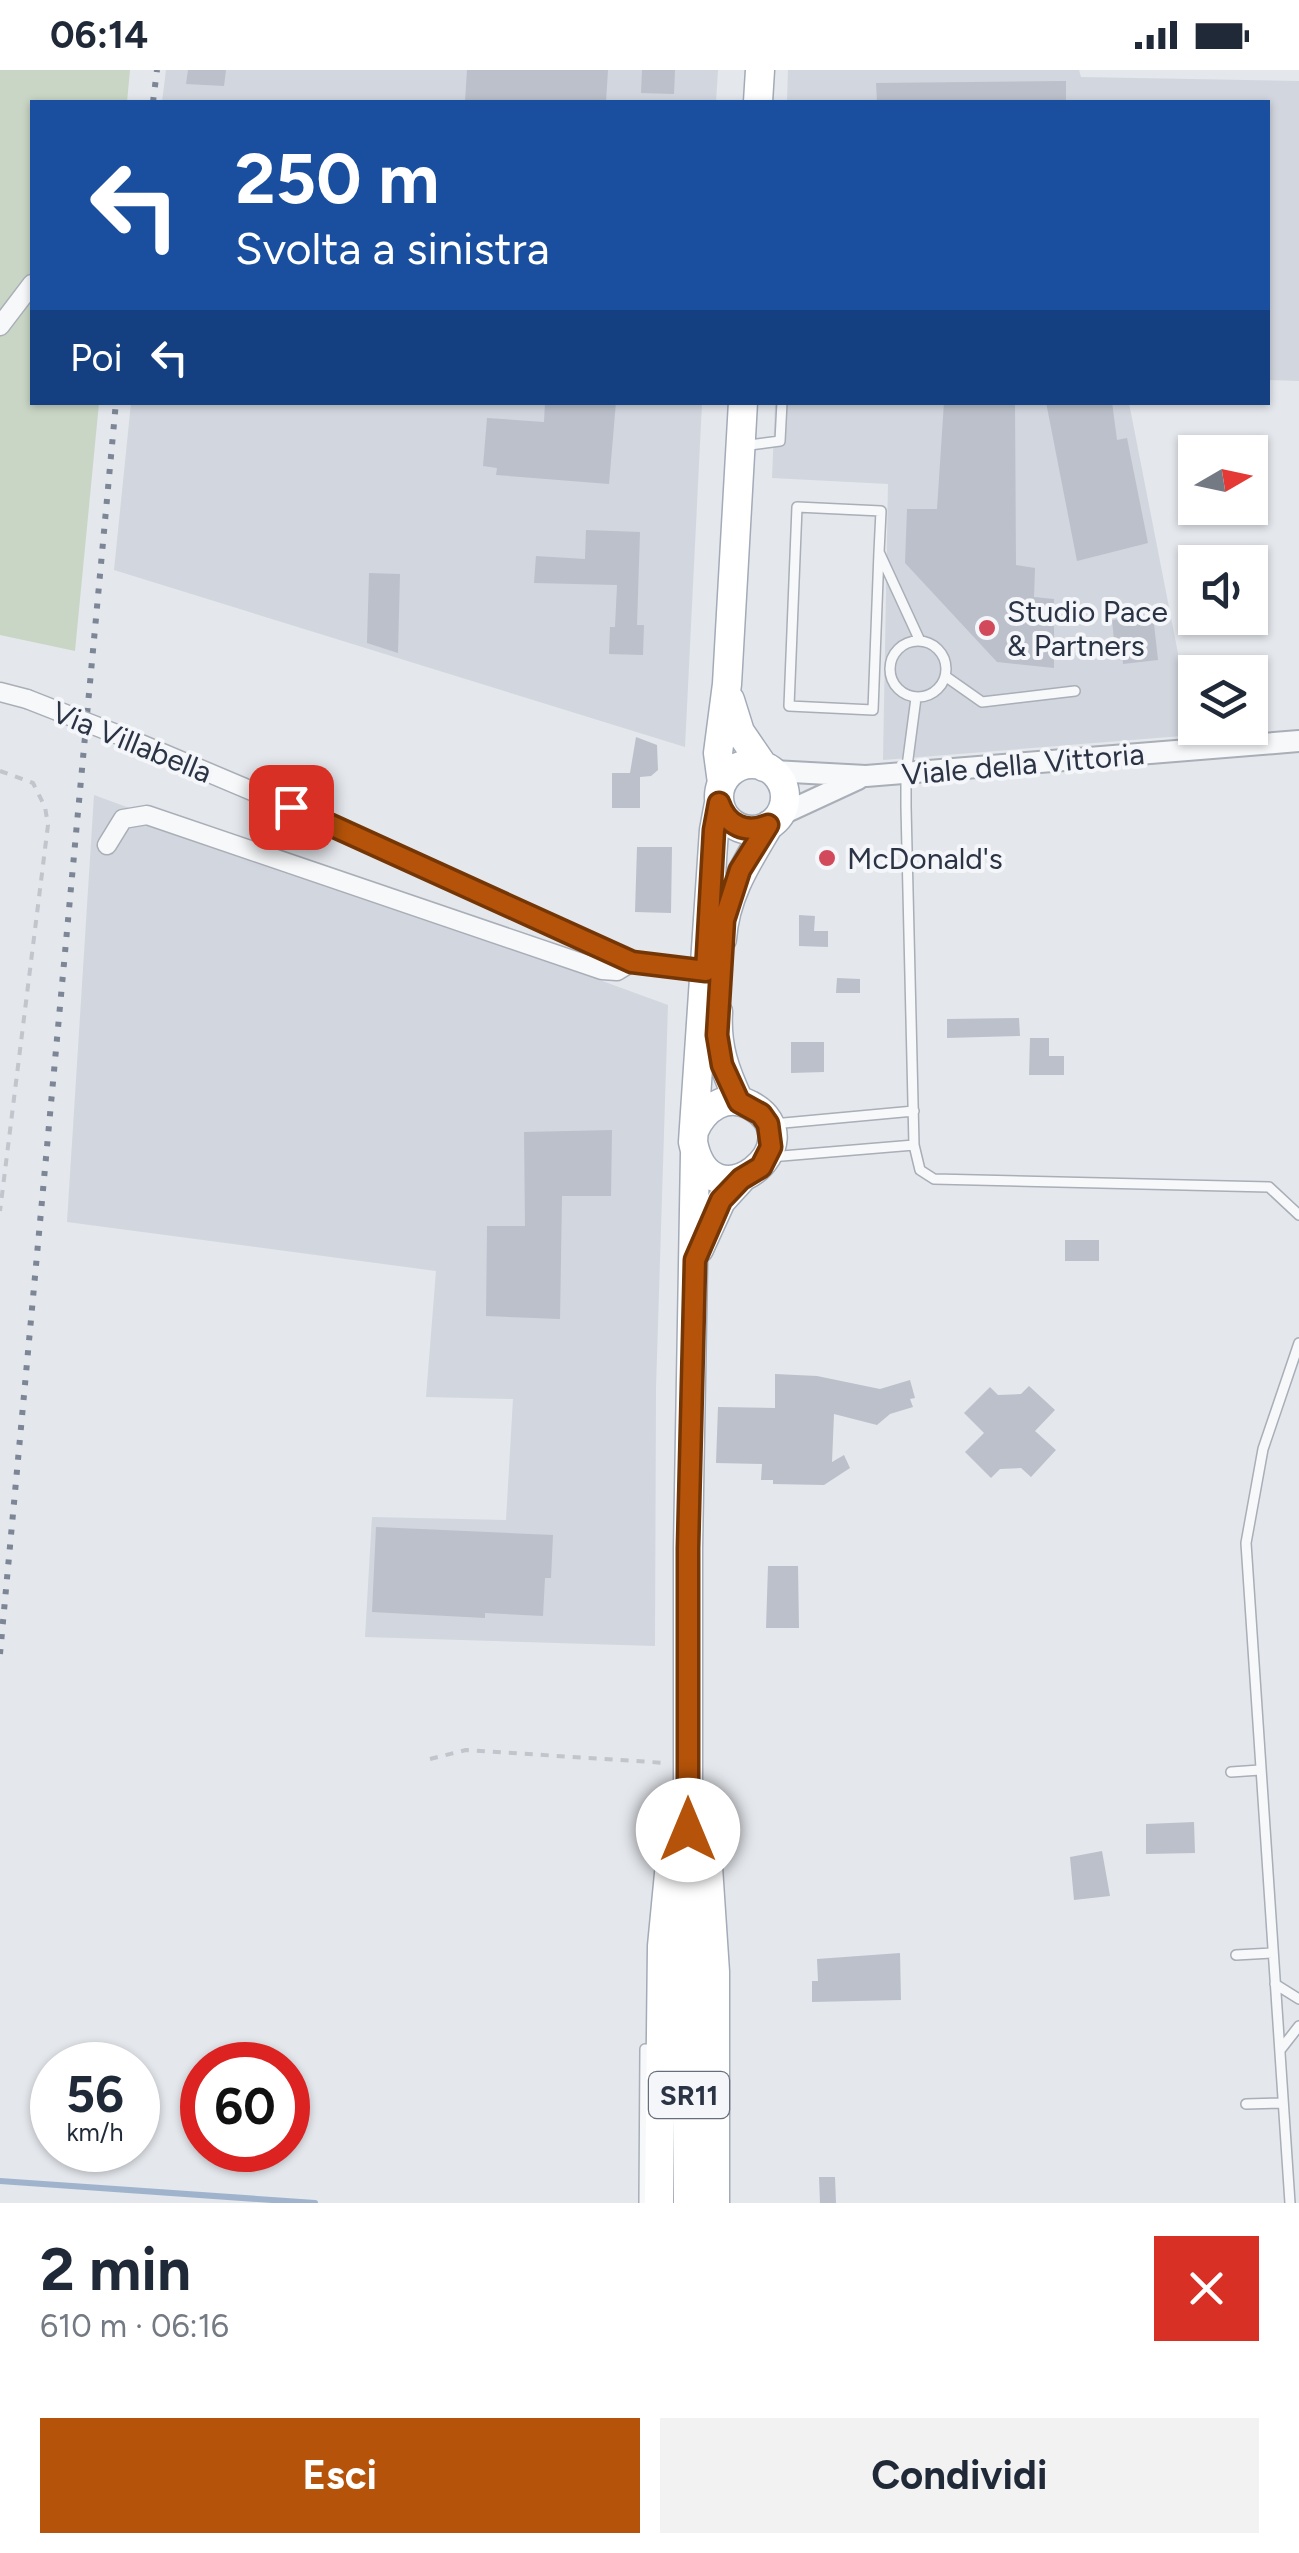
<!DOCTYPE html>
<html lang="it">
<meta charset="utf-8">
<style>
body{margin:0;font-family:Figtree,sans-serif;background:#f2f2f3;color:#1f2937;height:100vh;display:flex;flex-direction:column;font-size:38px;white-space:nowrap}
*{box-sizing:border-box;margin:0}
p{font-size:32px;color:#747a83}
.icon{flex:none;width:55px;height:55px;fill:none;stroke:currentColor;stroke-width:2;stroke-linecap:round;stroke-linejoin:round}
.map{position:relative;height:2133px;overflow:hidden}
.sheet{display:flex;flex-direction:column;background:#fff;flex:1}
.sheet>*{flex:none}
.hud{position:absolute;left:30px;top:30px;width:1240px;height:305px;border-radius:0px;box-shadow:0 2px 8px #0004;background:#1a4fa0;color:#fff;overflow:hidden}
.needle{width:65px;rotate:81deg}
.fabs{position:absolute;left:1178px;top:365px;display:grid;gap:20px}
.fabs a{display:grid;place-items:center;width:90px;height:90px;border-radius:0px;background:#fff;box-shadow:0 2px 8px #0004;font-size:50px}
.speed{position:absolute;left:30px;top:1972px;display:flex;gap:20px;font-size:50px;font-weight:700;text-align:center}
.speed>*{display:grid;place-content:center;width:130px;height:130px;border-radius:50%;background:#fff;box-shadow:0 2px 8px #0004;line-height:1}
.speed small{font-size:25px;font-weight:400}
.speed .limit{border:15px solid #d22;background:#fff;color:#111}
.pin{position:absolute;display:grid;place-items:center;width:85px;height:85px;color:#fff;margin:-42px;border-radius:20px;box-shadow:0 5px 15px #0006}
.me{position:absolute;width:110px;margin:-55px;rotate:0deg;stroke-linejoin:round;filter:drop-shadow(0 0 8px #0008)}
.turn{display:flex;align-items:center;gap:35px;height:210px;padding:0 40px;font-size:45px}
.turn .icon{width:130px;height:130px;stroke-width:2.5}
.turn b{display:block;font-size:70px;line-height:85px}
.then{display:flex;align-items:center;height:95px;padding:0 40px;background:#0003;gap:20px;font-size:38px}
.round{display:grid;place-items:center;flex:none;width:105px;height:105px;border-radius:0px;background:#f2f2f3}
.head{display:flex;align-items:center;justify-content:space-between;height:170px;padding:0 40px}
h1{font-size:60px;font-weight:700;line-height:75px}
.primary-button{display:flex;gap:20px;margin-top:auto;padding:20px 40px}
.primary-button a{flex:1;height:115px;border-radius:0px;background:#b45309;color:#fff;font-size:40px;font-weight:700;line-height:115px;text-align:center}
.primary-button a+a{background:#f2f2f3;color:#1f2937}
.status{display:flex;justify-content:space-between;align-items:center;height:70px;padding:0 50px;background:#fff;direction:ltr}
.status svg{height:28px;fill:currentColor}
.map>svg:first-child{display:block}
.built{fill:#d2d6de}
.green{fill:#c9d6c5}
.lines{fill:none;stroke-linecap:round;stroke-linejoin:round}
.stream{stroke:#9fb4cc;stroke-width:6}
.building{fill:#bbc0ca}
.service-casing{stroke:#a9aeb7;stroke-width:12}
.minor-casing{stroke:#a9aeb7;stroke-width:21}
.tertiary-casing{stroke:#a9aeb7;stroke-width:24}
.primary-casing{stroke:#a3abb8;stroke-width:31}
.path{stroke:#c2c5cb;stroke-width:4;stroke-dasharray:8 8;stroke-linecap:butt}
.service{stroke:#f7f8fa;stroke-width:9}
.minor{stroke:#f7f8fa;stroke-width:18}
.tertiary{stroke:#f7f8fa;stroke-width:20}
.primary{stroke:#fff;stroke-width:28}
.rail{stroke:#7d8696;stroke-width:6;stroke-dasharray:5 10;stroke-linecap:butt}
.minor-bridge-casing{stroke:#a9aeb7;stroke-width:21;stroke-linecap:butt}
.minor-bridge{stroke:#f7f8fa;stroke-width:18}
.route-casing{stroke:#753606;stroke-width:25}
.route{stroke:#b45309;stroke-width:18}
.poi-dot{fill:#d1495b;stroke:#f4f6f9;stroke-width:4}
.labels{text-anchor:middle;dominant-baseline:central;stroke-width:8;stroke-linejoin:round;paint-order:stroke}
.shield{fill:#f4f6f9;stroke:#676e7b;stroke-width:2.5}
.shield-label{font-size:28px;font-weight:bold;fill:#2b3445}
.poi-label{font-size:30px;fill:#2b3445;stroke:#f4f6f9;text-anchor:start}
.street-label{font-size:30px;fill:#2b3445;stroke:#f4f6f9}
</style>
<div class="status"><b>06:14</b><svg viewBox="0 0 49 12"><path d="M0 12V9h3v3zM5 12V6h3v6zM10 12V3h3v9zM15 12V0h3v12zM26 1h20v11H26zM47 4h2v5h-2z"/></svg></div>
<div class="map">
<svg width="1299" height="2133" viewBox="0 0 1299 2133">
<rect width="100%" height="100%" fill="#e4e7ec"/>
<path class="built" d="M166,0H718L716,32H162Z
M788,0H1079L1081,7L1299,11V311L1268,310V32H787Z
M131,333H702L685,677L114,500Z
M775,333H1129L1194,665L883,690L888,414L772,408Z
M94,725L668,935L656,1318L655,1576L365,1567L372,1447L506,1450L513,1329L426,1327L436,1201L67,1152Z"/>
<path class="green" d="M0,0H130L127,32H32V332L99,333L75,581L0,565Z"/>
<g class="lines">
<path class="stream" d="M0,2111L315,2133"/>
</g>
<path class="building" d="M188,0H226L224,16L186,14Z
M467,0H608L606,32H465Z
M642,0H675L674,24L641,23Z
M1066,11V32H877L876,13Z
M545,332H616L609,414L496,405L497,398L483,396L487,348L544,352Z
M944,332H1015L1016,495L1035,498L1034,527L1054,529V598L997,592L905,493L907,439H937Z
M1046,332H1112L1117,370L1127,368L1148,473L1077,491Z
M586,460L640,462L637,555H644L643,585L609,584L610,557H615L617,515L534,513L536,486L585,489Z
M369,503L400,504L398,583L367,573Z
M1153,545L1158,590L1123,594L1122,579L1115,580L1112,550Z
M636,667L657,675L658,700L651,706L640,707V738H612V703H630Z
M637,777H672L671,843L635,842Z
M799,845L815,846L814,861H828V877L799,876Z
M837,908L860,909V923H836Z
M1019,948L1020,966L947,968V949Z
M1030,968H1049V986H1064V1005H1029Z
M791,972H824V1002L791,1003Z
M612,1060L611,1126H562L560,1249L486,1246L487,1156H525L524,1062Z
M1065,1170H1099V1191H1065Z
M775,1304L817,1306L880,1319L910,1310L915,1328L910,1329L913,1337L890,1344L877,1355L834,1344L832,1392L844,1385L850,1398L824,1415L773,1414V1410H761L762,1394L716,1393L718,1337L775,1338Z
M1029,1316L1055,1340L1035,1361L1056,1380L1031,1407L1021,1398L1000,1399L991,1408L965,1382L984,1363L964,1343L990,1317L998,1325L1021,1324Z
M376,1457L553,1465L551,1508H545L543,1546L485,1543V1548L372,1542Z
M768,1496H798L799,1558H766Z
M1194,1752L1195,1783L1146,1784V1754Z
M1102,1781L1110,1826L1074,1830L1070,1787Z
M900,1883L901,1930L812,1932V1911H818L817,1889Z
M819,2107H835L836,2133H820Z"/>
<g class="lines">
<defs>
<path id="service" d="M742,376L780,371L782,332
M879,482L873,640L789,636L797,437L881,441L879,482L920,571
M890 599a28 28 0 1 1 56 0a28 28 0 1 1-56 0Z
M945,606L982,632L1075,621
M916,628L906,704V737L914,1075L920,1100L934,1109L1269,1117L1299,1145
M773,1054L914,1041
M770,1087L914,1075
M1231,1702L1260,1700
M1236,1885L1273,1883
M1275,1914L1299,1929
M1281,1979L1299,1956
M1246,2034L1283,2033
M644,2133L645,1979H658
M1290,2133L1246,1473L1263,1379L1299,1273"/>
<path id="minor" d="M0,256L32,214
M0,622L27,629
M129,669L323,751L632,892L706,901
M107,775L123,749L147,745L602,900L617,901L632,892"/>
<path id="tertiary" d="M773,701L866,706L1299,671
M778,746L858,709"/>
<path id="primary" d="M758,32L760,0
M730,630L740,662L764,697
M719 727a33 33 0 1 1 66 0a33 33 0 1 1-66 0Z
M722,713L718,683L727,614L743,332
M722,869C725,825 747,792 769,755
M718,942C716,977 725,1001 739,1031
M694,1061C704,1038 726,1023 750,1035C819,1072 710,1160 693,1072L714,760L719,733
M699,1179L721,1131L741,1109
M704,1737L715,1902V2133
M659,2133L662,1876L673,1762
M688,2133V1478L695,1083"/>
</defs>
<use href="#service" class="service-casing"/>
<use href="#minor" class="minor-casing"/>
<use href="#tertiary" class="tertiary-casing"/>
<use href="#primary" class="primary-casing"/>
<path class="path" d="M0,701L33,713L45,737L48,755L0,1141
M430,1689L466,1680L666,1693"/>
<use href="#service" class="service"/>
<use href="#minor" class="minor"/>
<use href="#tertiary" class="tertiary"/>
<use href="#primary" class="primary"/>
<path class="rail" d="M153,32L157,0
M0,1584L116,332"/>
<defs>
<path id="minor-bridge" d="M27,629L129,669"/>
</defs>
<use href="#minor-bridge" class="minor-bridge-casing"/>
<use href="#minor-bridge" class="minor-bridge"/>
</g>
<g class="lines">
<defs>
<path id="route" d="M291,737L632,892L706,901L714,760L719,733C727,756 746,764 768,755L740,800L724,850L717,965L722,995L739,1032L761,1044L768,1054L771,1077L761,1097L741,1109L721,1130L695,1190L688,1478V1760"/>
</defs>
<use href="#route" class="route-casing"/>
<use href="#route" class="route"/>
</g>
<g class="poi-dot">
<circle cx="987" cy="558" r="10"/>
<circle cx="827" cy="788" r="10"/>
</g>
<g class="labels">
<rect class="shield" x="649" y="2002" width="80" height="46" rx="8"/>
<g class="shield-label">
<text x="689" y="2025">SR11</text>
</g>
<g class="poi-label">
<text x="1007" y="541">Studio Pace<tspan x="1007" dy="34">&amp; Partners</tspan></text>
<text x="847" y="788">McDonald's</text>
</g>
<g class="street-label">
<text transform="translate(132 672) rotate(22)">Via Villabella</text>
<text transform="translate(1023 694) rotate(-5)">Viale della Vittoria</text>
</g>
</g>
</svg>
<div class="fabs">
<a><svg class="needle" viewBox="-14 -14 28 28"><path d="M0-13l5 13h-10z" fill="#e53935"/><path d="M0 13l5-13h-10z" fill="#747a83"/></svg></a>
<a><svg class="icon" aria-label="sound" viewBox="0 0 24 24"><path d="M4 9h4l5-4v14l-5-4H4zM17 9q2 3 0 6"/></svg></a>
<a><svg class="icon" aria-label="layers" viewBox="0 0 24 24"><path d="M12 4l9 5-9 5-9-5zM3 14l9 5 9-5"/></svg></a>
</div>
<div class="speed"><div>56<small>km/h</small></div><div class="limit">60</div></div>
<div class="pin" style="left:291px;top:737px;background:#d93025"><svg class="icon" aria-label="arrive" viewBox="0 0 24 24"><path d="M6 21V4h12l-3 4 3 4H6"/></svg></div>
<svg class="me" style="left:688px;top:1760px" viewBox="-20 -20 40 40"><circle r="19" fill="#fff"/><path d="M0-13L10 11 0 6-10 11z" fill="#b45309"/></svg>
<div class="hud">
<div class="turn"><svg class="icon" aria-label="left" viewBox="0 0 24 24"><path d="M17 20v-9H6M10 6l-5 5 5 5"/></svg><div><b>250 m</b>Svolta a sinistra</div></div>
<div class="then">Poi<svg class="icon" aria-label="left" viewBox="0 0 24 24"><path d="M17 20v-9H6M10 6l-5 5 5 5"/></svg></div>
</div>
</div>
<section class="sheet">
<div class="head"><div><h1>2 min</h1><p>610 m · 06:16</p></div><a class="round" style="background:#d93025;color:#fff"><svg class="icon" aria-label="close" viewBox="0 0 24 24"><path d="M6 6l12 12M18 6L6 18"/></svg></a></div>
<div class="primary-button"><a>Esci</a><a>Condividi</a></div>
</section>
